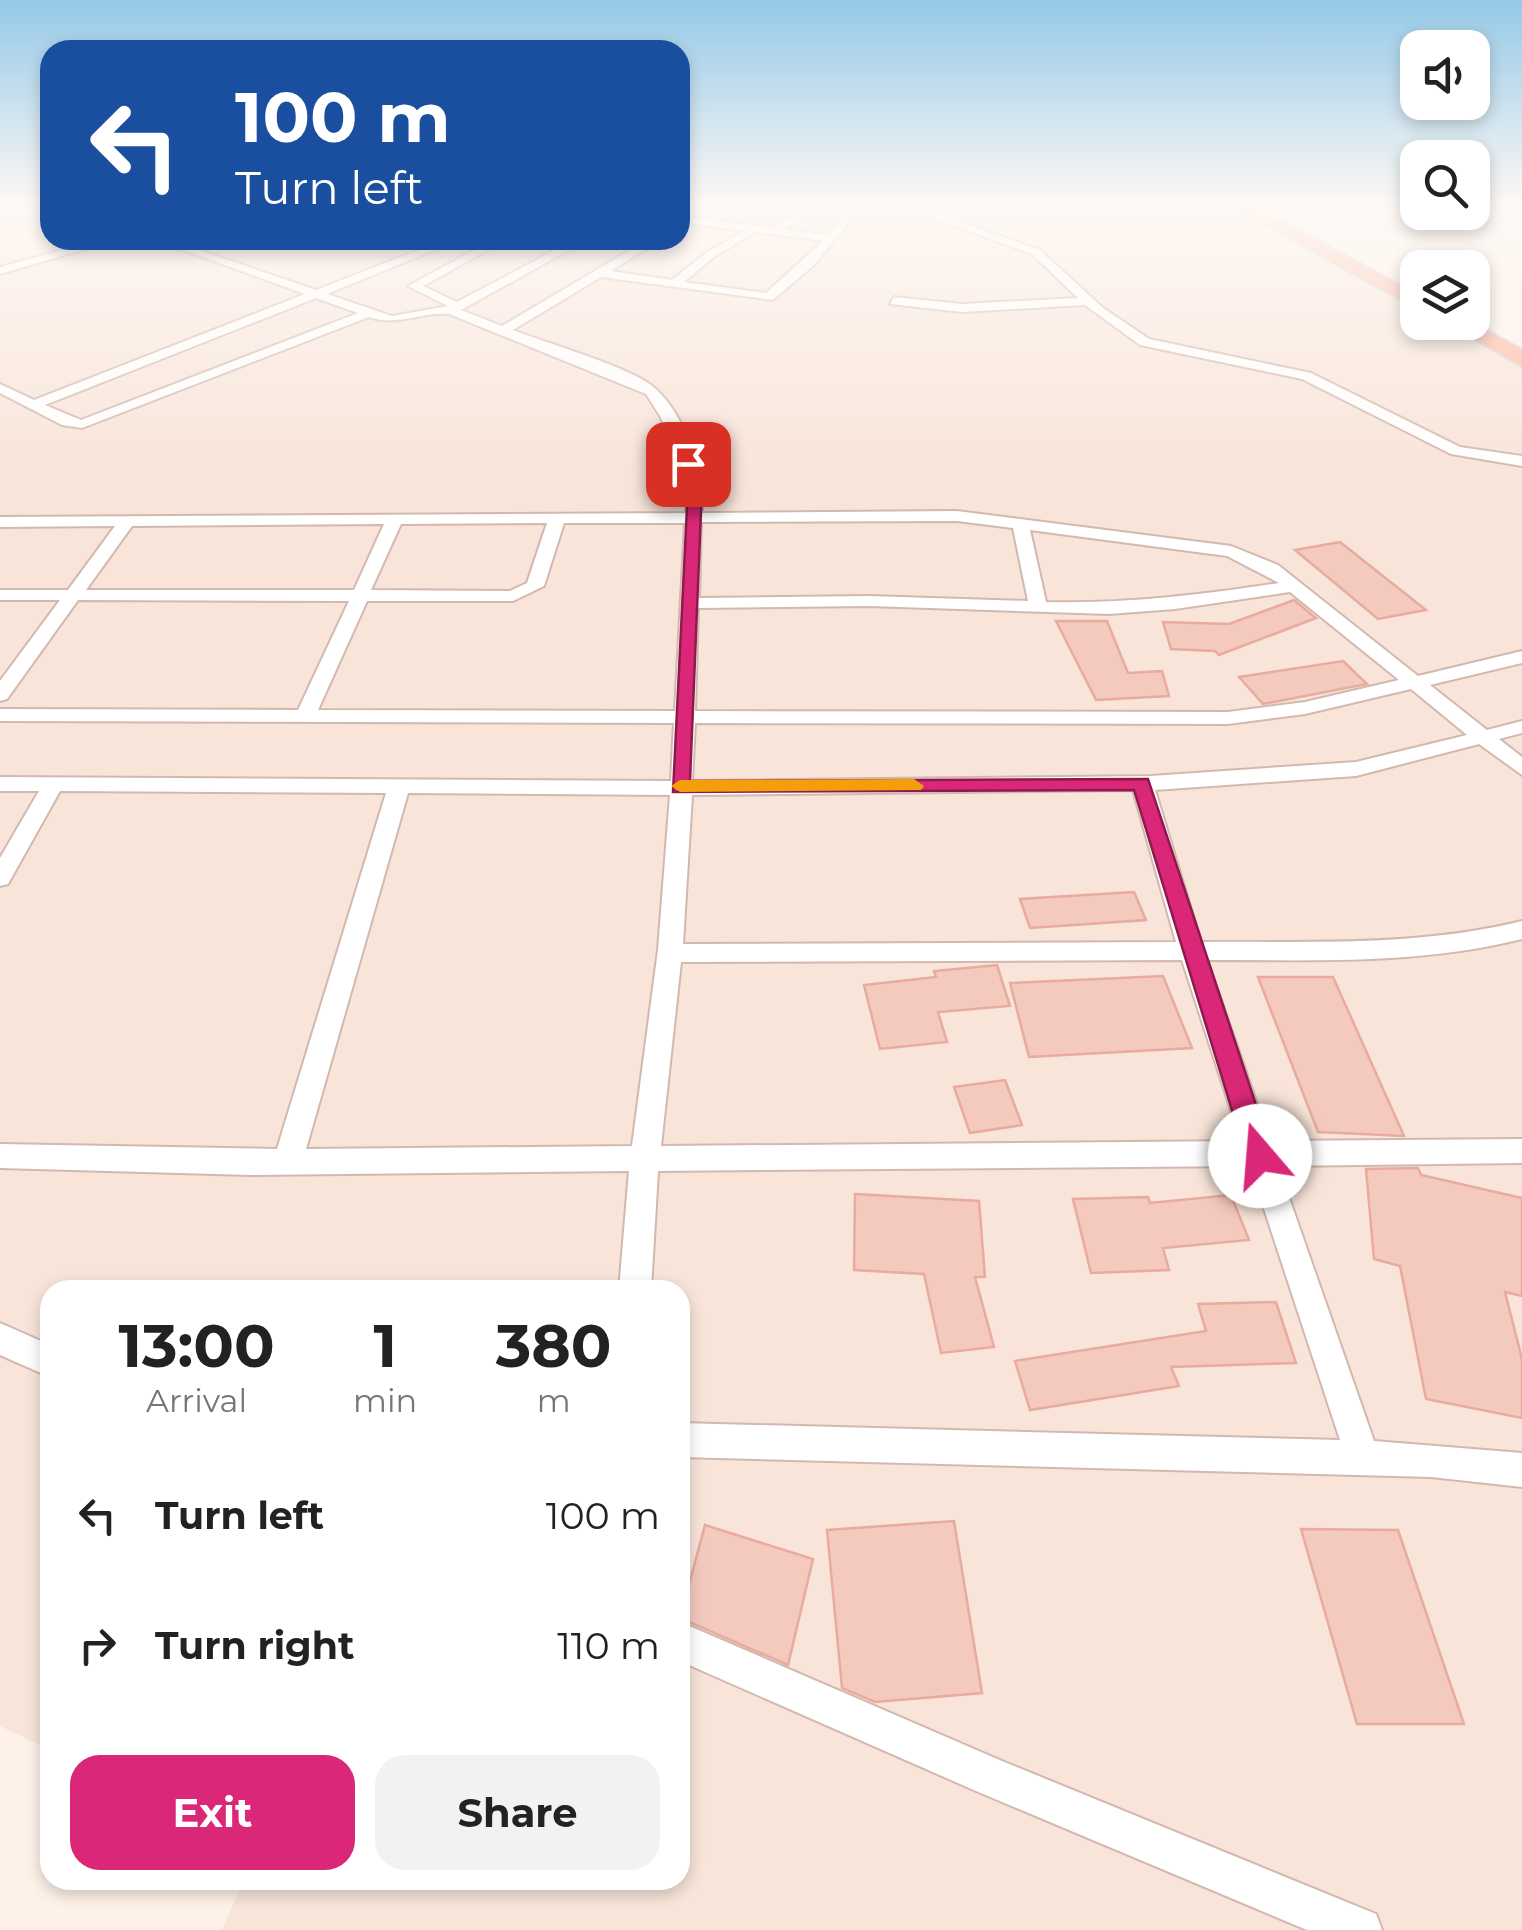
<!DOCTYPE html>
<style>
body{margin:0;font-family:Montserrat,sans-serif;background:#f2f2f2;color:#222;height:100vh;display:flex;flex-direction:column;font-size:38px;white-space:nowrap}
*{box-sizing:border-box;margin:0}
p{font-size:32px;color:#767676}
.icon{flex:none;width:55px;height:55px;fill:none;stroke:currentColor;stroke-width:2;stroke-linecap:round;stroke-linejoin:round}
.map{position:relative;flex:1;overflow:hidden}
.sheet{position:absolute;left:40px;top:1280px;width:650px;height:610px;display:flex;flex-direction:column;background:#fff;border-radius:30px;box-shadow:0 5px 15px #0003}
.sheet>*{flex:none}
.hud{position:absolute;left:40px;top:40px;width:650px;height:210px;border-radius:30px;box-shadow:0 5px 15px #0003;background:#1a4fa0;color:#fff;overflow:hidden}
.buttons{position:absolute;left:1400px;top:30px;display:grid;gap:20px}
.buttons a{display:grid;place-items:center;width:90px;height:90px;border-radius:20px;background:#fff;box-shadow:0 5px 15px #0003;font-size:50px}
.pin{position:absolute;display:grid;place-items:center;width:85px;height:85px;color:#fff;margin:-42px;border-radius:20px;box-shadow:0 5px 15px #0006}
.me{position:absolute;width:110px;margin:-55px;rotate:342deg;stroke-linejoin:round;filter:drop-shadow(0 0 8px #0008)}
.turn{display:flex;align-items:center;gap:35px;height:210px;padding:0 30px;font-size:45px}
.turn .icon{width:130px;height:130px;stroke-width:2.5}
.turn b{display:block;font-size:70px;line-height:85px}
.eta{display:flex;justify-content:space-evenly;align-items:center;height:170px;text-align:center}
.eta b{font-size:60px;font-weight:700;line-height:70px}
.primary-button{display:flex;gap:20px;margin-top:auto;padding:20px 30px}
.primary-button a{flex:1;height:115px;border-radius:30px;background:#db2777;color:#fff;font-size:40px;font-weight:700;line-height:115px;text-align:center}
.primary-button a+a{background:#f2f2f2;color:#222}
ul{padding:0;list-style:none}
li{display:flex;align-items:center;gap:30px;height:130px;padding:0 30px}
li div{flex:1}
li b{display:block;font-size:38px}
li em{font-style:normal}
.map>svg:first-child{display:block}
.residential{fill:#f8e4d9}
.building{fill:#f4c9be;stroke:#e8ab9d;stroke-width:2.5}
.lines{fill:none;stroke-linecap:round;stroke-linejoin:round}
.minor-casing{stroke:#d3b8af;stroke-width:4}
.trunk-casing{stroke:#d9cecc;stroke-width:4}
.minor{fill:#fff;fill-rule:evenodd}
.trunk{fill:#fcb49d;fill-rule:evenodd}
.route{fill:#db2777;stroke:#8e194d;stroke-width:2.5}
.slow{fill:#f59e0b}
</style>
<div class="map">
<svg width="1522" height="1930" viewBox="0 0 1522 1930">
<rect width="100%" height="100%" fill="#fdf1e8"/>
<path class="residential" d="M0,208H50V240H680V208H1234L1417,310L1418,322L1440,323L1522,368V1930H222L244,1880H680V1290H50V1750L0,1726Z"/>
<path class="building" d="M1340,542L1426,610L1378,619L1295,550Z
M1294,600L1316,618L1219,655L1215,651L1171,649L1163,622L1229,624Z
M1056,621H1107L1128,673L1162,671L1169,696L1096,700Z
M1343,661L1367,684L1263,704L1239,677Z
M1134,892L1146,920L1030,928L1020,899Z
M997,965L1010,1006L938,1012L947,1042L880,1049L864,985L936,977L934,971Z
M1163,976L1192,1048L1029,1057L1010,983Z
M1258,977H1333L1404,1136L1318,1132Z
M1005,1080L1022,1125L970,1133L954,1087Z
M1418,1168L1421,1175L1522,1198V1296L1505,1292L1522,1359V1418L1426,1399L1400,1266L1374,1259L1366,1169Z
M855,1194L979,1201L985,1277H975L994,1347L941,1353L924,1274L854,1270Z
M1231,1195L1249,1240L1163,1248L1169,1270L1091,1273L1073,1199L1148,1197L1150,1203Z
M1276,1302L1296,1363L1171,1367L1179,1386L1030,1410L1015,1361L1206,1331L1198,1304Z
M954,1521L982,1693L875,1702L842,1688L827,1530Z
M705,1525L813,1559L788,1665L680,1618Z
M1301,1529L1398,1530L1464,1724H1357Z"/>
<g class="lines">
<defs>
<path id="minor" d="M806,208H819L785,230L828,235L850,208H861L814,265L773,300L601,277L513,330C546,343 626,366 651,385C685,411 703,472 702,513L957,511L1231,546L1278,565L1418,676L1522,651V663L1430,685L1487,730L1522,721V733L1499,739L1522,757V775L1479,744L1356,776L1155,790L1201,942C1309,941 1416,947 1522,921V939C1418,965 1313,960 1207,960L1270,1141L1522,1139V1163L1278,1166L1374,1441L1522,1453V1487L1431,1477L680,1457V1423L1340,1440L1250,1166L658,1171L651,1290H619L629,1171L250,1175L0,1168V1144L277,1149L386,793L60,791L8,884L0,886V858L39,791H0V777L671,781L674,723L0,721V709L298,710L349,601L78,600L7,699L0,701V681L60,600H0V590H68L115,526L0,527V517L686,513L687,487L680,462L660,416L646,394L449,314C420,312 398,327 369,317L82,428L62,425L0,393V384L34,400L305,294L155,240H170L316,290L444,240H459L327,294L392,316L448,306L408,286L493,240H506L423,286L457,302L574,240H587L461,310L502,326L647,240H660L611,271L672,280L707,252L744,231L680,222V216L772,228ZM756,232L823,241L766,293L684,282L715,256ZM316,298L358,313L81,420L45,405ZM957,521L1013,528L1028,601L869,596L699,598L701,522ZM547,523L527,583L510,591L371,590L401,524ZM564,523H685L675,711L318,710L367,601H513L544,586ZM384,524L354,590H86L132,526ZM1030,530L1227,556L1279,583C1200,595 1125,604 1046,602ZM1290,592L1399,680L1305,702L1228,712L695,711L698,608L869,606L1109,614L1175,609ZM1411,689L1467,735L1356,762L1151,776L692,781L695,723L1228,724L1305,714ZM1133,790L1176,942L683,944L692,795ZM408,793L670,795L658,950L632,1146L306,1149ZM1182,960L1241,1141L661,1146L681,962Z
M905,208H921L1040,250L1103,308L1149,339L1311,373L1460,447L1522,456V466L1451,454L1302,379L1140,345L1085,305L962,312L890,304L894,297L962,304L1078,298L1032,254Z
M99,240H116L0,274V267Z
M0,1323L50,1345V1377L0,1355Z
M680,1622L1002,1761L1376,1914L1382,1930H1307L976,1791L680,1661Z"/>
<path id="trunk" d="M1234,208H1256L1418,295V309Z
M1444,322H1471L1522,350V366Z"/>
</defs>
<use href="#minor" class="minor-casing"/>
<use href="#trunk" class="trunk-casing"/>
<use href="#minor" class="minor"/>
<use href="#trunk" class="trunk"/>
</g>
<linearGradient id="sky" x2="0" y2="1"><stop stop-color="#95c9e7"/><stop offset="0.43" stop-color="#fef9f5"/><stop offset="1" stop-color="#fef9f5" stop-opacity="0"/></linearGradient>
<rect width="1522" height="479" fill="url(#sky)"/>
<path class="route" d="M683,461H693L702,487L690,781L1148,779L1273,1156L1269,1165H1250L1246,1156L1134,790L673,792L688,487Z"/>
<path class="slow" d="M914,779L924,786L921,790L680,792L671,786L680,780Z"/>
</svg>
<div class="buttons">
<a><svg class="icon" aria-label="sound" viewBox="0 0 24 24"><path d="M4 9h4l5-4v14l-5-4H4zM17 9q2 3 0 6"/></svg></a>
<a><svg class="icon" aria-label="search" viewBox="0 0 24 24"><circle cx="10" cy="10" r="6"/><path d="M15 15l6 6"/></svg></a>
<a><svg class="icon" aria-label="layers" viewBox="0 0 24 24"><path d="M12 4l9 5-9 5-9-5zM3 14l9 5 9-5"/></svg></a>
</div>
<div class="pin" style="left:688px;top:464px;background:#d93025"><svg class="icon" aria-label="arrive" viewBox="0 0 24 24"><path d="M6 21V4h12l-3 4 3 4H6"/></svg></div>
<svg class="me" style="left:1260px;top:1156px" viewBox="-20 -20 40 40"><circle r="19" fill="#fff"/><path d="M0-13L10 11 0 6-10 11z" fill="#db2777"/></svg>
<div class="hud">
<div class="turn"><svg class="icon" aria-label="left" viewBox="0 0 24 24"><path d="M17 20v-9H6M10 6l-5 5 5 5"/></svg><div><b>100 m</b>Turn left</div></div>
</div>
<section class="sheet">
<div class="eta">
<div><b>13:00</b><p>Arrival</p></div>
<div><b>1</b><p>min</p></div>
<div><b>380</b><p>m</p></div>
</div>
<ul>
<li><svg class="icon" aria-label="left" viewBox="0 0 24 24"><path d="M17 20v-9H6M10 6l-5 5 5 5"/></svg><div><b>Turn left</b></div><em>100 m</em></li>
<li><svg class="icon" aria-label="right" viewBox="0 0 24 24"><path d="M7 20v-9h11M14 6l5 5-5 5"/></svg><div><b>Turn right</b></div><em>110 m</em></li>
</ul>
<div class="primary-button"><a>Exit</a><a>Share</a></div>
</section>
</div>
